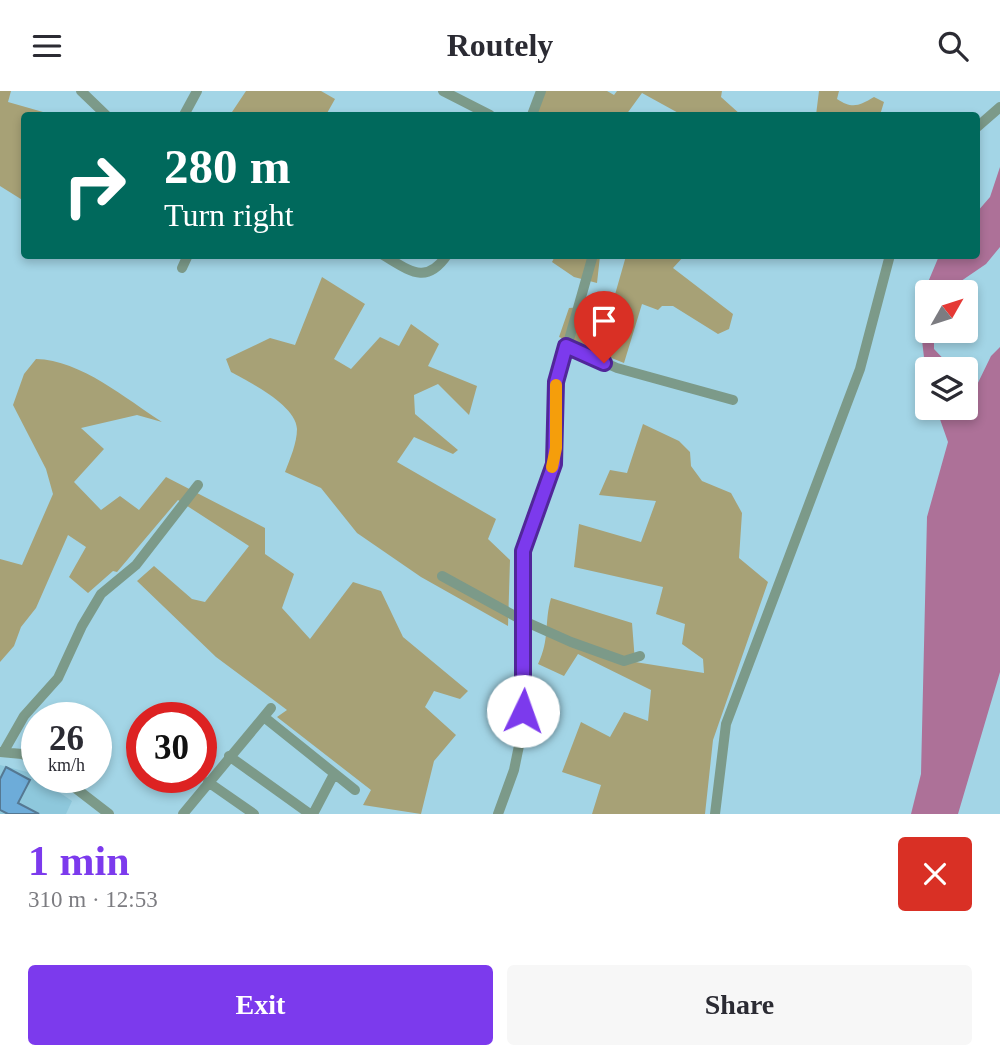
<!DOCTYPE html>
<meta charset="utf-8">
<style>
body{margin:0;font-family:Georgia,serif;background:#f7f7f7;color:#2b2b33;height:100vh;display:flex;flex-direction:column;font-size:26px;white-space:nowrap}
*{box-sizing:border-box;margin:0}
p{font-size:23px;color:#7c7c81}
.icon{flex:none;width:38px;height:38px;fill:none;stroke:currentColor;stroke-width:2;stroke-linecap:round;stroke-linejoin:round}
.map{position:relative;height:723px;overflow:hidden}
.panel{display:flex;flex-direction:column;background:#fff;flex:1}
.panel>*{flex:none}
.guide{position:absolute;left:21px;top:21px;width:959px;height:147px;border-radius:7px;box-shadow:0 4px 10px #0003;background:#00695c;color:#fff;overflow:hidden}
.needle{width:46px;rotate:51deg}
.fabs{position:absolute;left:915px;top:189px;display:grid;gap:14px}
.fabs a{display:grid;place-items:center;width:63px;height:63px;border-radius:7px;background:#fff;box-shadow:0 4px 10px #0003;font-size:35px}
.speed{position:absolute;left:21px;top:611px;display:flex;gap:14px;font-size:35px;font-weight:700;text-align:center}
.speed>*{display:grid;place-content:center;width:91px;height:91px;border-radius:50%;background:#fff;box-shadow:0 4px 10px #0003;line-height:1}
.speed small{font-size:18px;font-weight:400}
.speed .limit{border:10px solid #d22;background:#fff;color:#111}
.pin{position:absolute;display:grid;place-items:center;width:60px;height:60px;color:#fff;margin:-72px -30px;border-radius:50% 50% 50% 0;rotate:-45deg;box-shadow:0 0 7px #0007}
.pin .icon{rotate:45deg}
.me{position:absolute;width:77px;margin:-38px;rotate:3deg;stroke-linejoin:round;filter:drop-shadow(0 0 5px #0008)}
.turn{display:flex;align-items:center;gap:24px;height:147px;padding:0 28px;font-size:32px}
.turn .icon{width:91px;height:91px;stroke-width:2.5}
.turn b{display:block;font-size:49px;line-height:60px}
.round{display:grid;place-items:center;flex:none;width:74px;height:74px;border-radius:7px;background:#f7f7f7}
.summary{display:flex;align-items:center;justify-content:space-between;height:119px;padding:0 28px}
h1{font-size:42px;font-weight:800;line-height:52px;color:#7c3aed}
.primary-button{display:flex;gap:14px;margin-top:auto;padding:14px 28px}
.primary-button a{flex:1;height:80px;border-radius:7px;background:#7c3aed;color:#fff;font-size:28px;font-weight:800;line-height:80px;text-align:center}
.primary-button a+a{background:#f7f7f7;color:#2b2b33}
header{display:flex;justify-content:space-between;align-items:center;height:91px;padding:0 28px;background:#fff;font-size:32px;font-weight:800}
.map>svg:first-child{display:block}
.built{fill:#8ec8dc}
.green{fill:#a7a176}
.water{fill:#ad7198}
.building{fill:#6dacd9;stroke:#557892;stroke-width:2}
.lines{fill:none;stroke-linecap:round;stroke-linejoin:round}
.street{stroke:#7c9a89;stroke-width:10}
.route-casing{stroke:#51269a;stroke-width:18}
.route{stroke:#7c3aed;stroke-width:12}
.slow{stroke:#f59e0b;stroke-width:12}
</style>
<header><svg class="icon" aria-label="menu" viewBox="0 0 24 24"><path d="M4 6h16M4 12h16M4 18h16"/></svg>Routely<svg class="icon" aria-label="search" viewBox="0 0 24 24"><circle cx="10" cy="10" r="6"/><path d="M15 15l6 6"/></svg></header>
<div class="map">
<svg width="1000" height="723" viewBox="0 0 1000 723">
<rect width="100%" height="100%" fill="#a3d5e6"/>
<path class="built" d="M0,674L31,682L72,710L66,723H0Z"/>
<path class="green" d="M0,0H11L8,11L50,23L24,24V110L0,95Z
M246,0H321L335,8L326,24H230Z
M537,0H607L614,4L617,0H722L721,6L741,24H682L642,2L626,24H527Z
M819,0H839L837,8C852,18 859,15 874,6L884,11L880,24H816Z
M555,165H600L597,192L574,186L552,171Z
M626,165H684L673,177L733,223L729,238L718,243L673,215H662L658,219L642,213L624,272L559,246L569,217L612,214Z
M322,186L365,213L334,268L351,278L380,246L399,255L411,233L439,253L428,275L477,295L469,324L438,293L414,304L415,323L458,359L453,363L414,346L397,371L496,428L488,448L510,469L508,535L421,486L357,442L321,397L285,381C290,368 297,352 297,338C296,314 249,291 231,281L226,268L270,247L295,254Z
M36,268C81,269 126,308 162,331L137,324L81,337L104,358L74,391L101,419L120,405L139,419L166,386L265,437V463L294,483L282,517L310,548L353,491L381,500L403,546L468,600L460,608L434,600L425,616L456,644L434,670L421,723L363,714L371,699L277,626L287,619L216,566L137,490L154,475L192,508L205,511L249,455L178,409L117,481L113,480L88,502L69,486L86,456L68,444L36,517L21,536L14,555L0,571V468L22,474L53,403L46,378L13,314L24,283Z
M643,333L679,350L690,361L691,375L702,390L731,402L742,422L739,467L768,491L713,649L705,723H592L601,694L562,681L581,631L610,646L624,621L648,630L651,599L578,563L564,585L538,573C550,548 544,532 551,507L632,532L635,571L704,582L703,568L682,553L685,533L656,523L663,496L574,476L579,433L641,451L656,410L599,404L610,379L627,382Z"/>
<path class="water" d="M1000,76V156L986,173L945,201H928V240H934V258L953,278H928L927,292L918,215L939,165L976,164L977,121L990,106Z
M1000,256V581L958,723H911L921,683L927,426L948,351L936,317H966V293L974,300L991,265Z"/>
<path class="building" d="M6,676L30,689L18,712L39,723H8L0,719V688Z"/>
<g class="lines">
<path class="street" d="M81,0L106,24
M443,0L490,24
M184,24L197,0
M532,24L541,0
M976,37L1000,16
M383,164C409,179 426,195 447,164
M182,177L188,164
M566,255L617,277L733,309
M442,485L524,530L571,551L624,570L640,565
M264,626L355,699
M4,660L24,625L58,587L82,535L101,503L136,474L198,394
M0,661L22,663L37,670
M229,665L310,723
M61,686L109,723
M208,691L254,723
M183,723L271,617
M313,723L334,683
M498,723L514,679L521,645L525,594L523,460L554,373L557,291L593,164
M715,723L726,633L860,278L890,164"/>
</g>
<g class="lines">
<defs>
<path id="route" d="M523,620V460L554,373L556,291L566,255L604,272"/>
</defs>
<use href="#route" class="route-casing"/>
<use href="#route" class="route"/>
<path class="slow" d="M552,376L556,357V294"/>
</g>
</svg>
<div class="fabs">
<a><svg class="needle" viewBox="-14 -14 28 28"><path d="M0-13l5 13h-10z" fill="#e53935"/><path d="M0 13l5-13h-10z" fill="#7c7c81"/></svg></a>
<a><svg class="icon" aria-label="layers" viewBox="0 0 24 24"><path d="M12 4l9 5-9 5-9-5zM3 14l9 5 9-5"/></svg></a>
</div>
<div class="speed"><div>26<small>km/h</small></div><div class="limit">30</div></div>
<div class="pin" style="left:604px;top:272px;background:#d93025"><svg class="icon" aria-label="arrive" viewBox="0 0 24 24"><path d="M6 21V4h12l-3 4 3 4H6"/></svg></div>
<svg class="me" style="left:523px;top:620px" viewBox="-20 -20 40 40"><circle r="19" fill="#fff"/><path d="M0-13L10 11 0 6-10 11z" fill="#7c3aed"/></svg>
<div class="guide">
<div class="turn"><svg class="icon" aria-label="right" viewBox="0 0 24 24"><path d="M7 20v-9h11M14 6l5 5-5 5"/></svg><div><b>280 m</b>Turn right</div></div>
</div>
</div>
<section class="panel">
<div class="summary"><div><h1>1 min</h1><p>310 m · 12:53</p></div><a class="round" style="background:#d93025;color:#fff"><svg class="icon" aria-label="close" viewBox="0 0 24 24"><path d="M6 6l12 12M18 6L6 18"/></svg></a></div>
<div class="primary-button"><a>Exit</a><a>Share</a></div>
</section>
